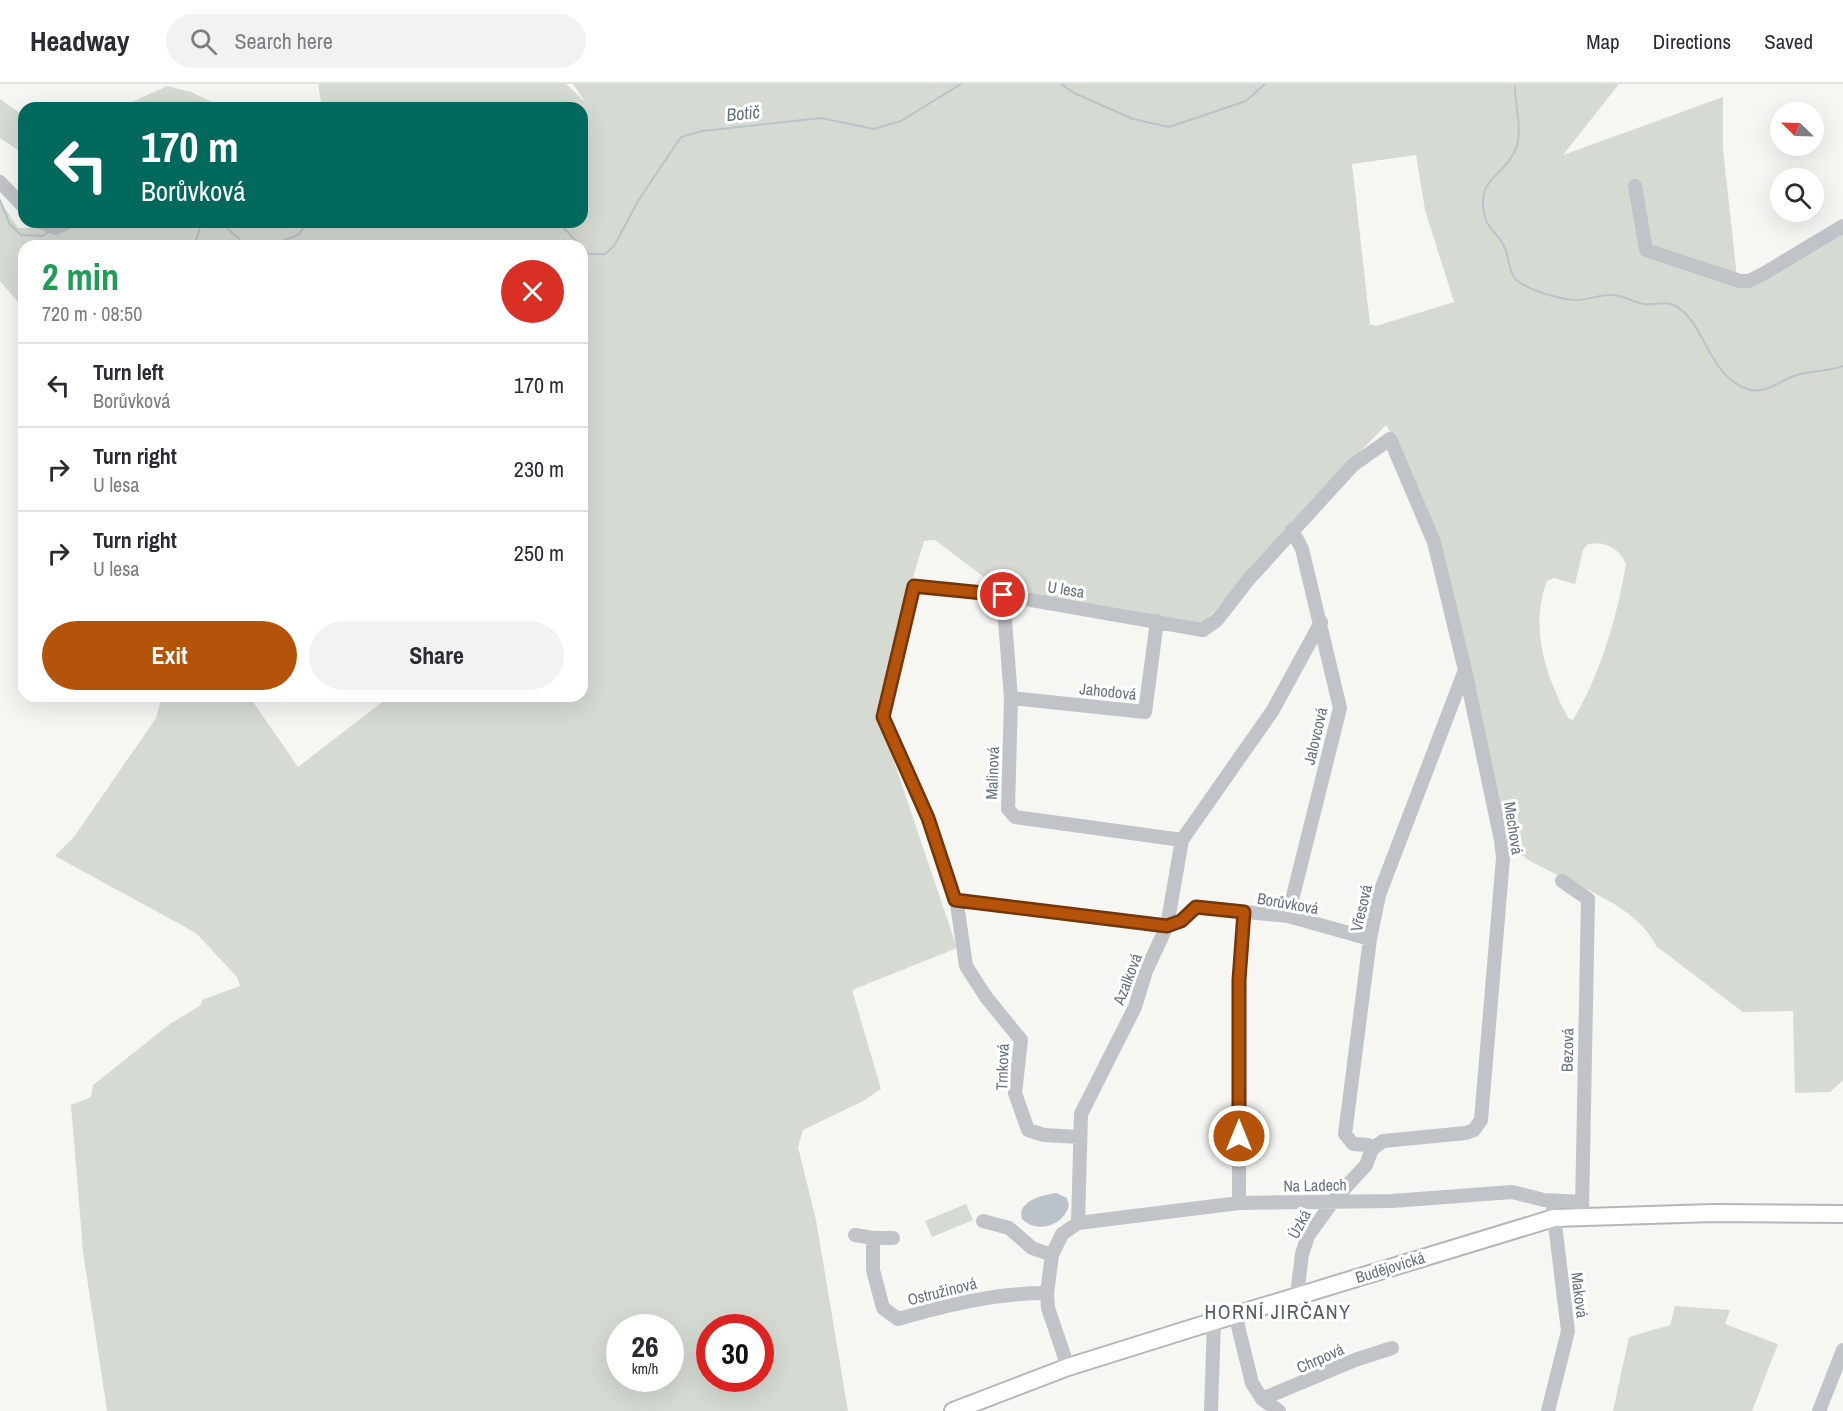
<!DOCTYPE html>
<meta charset="utf-8">
<style>
body{margin:0;font-family:"Archivo Narrow",sans-serif;background:#f2f2f3;color:#2b2b33;height:100vh;display:flex;flex-direction:column;font-size:22px;white-space:nowrap}
*{box-sizing:border-box;margin:0}
p{font-size:20px;color:#7c7c81}
.icon{flex:none;width:33px;height:33px;fill:none;stroke:currentColor;stroke-width:2;stroke-linecap:round;stroke-linejoin:round}
.map{position:relative;flex:1;overflow:hidden}
.panel{position:absolute;left:18px;top:156px;width:570px;height:462px;display:flex;flex-direction:column;background:#fff;border-radius:18px;box-shadow:0 6px 24px #0002}
.panel>*{flex:none}
.guide{position:absolute;left:18px;top:18px;width:570px;height:126px;border-radius:18px;box-shadow:0 6px 24px #0002;background:#00695c;color:#fff;overflow:hidden}
.needle{width:39px;rotate:293deg}
.buttons{position:absolute;left:1770px;top:18px;display:grid;gap:12px}
.buttons a{display:grid;place-items:center;width:54px;height:54px;border-radius:50%;background:#fff;box-shadow:0 6px 24px #0002;font-size:30px}
.speed{position:absolute;left:606px;top:1230px;display:flex;gap:12px;font-size:30px;font-weight:700;text-align:center}
.speed>*{display:grid;place-content:center;width:78px;height:78px;border-radius:50%;background:#fff;box-shadow:0 6px 24px #0002;line-height:1}
.speed small{font-size:15px;font-weight:400}
.speed .limit{border:9px solid #d22;background:#fff;color:#111}
.pin{position:absolute;display:grid;place-items:center;width:51px;height:51px;color:#fff;margin:-26px;border:3px solid #fff;border-radius:50%;box-shadow:0 2px 6px #0007}
.me{position:absolute;width:66px;margin:-33px;rotate:0deg;stroke-linejoin:round;filter:drop-shadow(0 0 4px #0008)}
.turn{display:flex;align-items:center;gap:21px;height:126px;padding:0 24px;font-size:27px}
.turn .icon{width:78px;height:78px;stroke-width:2.5}
.turn b{display:block;font-size:42px;line-height:51px}
.round{display:grid;place-items:center;flex:none;width:63px;height:63px;border-radius:32px;background:#f2f2f3}
.overview{display:flex;align-items:center;justify-content:space-between;height:102px;padding:0 24px}
h1{font-size:36px;font-weight:800;line-height:45px;color:#1e9e55}
.button{display:flex;gap:12px;margin-top:auto;padding:12px 24px}
.button a{flex:1;height:69px;border-radius:36px;background:#b45309;color:#fff;font-size:24px;font-weight:800;line-height:69px;text-align:center}
.button a+a{background:#f2f2f3;color:#2b2b33}
ul{padding:0;list-style:none}
li{display:flex;align-items:center;gap:18px;height:84px;padding:0 24px;border-top:2px solid #e1e1e2}
li div{flex:1}
li b{display:block;font-size:22px}
li em{font-style:normal}
header{display:flex;align-items:center;gap:36px;box-sizing:border-box;height:84px;padding:0 30px;background:#fff;border-bottom:2px solid #e1e1e2}
header strong{font-size:28px}
nav{display:flex;gap:33px;margin-inline-start:auto;font-size:21px}
.search{width:420px;height:54px;background:#f2f2f3;display:flex;align-items:center;gap:15px;box-sizing:border-box;padding:0 21px;border-radius:33px;color:#7c7c81;font-size:22px}
.map>svg:first-child{display:block}
.green{fill:#d5dbd3;fill-rule:evenodd}
.water{fill:#bac3c9}
.lines{fill:none;stroke-linecap:round;stroke-linejoin:round}
.stream{stroke:#bac3c9;stroke-width:2}
.major-casing{stroke:#b3b7bb;stroke-width:20}
.minor{stroke:#c0c3c7;stroke-width:14}
.major{stroke:#fff;stroke-width:16}
.route-casing{stroke:#753606;stroke-width:15}
.route{stroke:#b45309;stroke-width:10}
.labels{text-anchor:middle;dominant-baseline:central;stroke-width:6;stroke-linejoin:round;paint-order:stroke}
.street-label{font-size:16px;fill:#677382;stroke:#fff}
.water-label{font-size:18px;font-style:italic;fill:#63737f;stroke:#fff}
.quarter-label{font-size:20px;letter-spacing:1.5px;fill:#545d68;stroke:#fff}
</style>
<header>
<strong>Headway</strong>
<div class="search"><svg class="icon" aria-label="search" viewBox="0 0 24 24"><circle cx="10" cy="10" r="6"/><path d="M15 15l6 6"/></svg>Search here</div>
<nav><a>Map</a><a>Directions</a><a>Saved</a></nav>
</header>
<div class="map">
<svg width="1843" height="1327" viewBox="0 0 1843 1327">
<rect width="100%" height="100%" fill="#f6f6f3"/>
<path class="green" d="M318,0H566L586,19L573,0H1619L1563,71L1723,13V65L1737,193L1745,195L1843,149V996L1830,1008L1795,1009L1793,927L1743,928L1656,862C1638,820 1565,798 1527,775C1519,770 1512,758 1506,750L1454,515L1396,358L1386,341L1291,439L1204,539L997,503L935,456L924,457L911,499L879,633L957,864L852,906L881,1005L863,1017L803,1046L798,1063L816,1136L848,1327H107L83,1167L71,1021L91,1013L93,1001L170,940L201,921L202,916L240,902L237,893L196,849L55,772L74,753L156,634L162,612H249L298,683L390,612H582V162H24V225L0,197V117L18,144H42L49,138H582V24H322ZM1416,71L1425,126L1454,218L1376,242L1370,240L1352,80ZM1588,460C1606,458 1618,463 1626,480C1617,533 1601,589 1573,636L1569,635C1546,593 1529,544 1547,497L1554,494L1575,500L1583,466ZM620,1244H670V1294H620ZM710,1244H760V1294H710Z
M167,2L191,8L225,24H119Z
M0,15L24,32V70L0,54Z
M966,1120L973,1136L932,1153L925,1137Z
M1675,1222L1730,1226L1725,1240L1778,1260L1752,1327H1613L1629,1253L1670,1241Z"/>
<path class="water" d="M1056,1109L1067,1114L1069,1122C1063,1142 1037,1150 1022,1135C1016,1117 1043,1111 1056,1109Z"/>
<g class="lines">
<path class="stream" d="M1061,0L1074,9L1133,35L1169,43L1246,17L1265,0
M1515,3C1515,23 1522,42 1517,61C1508,93 1472,92 1486,136C1490,146 1500,153 1504,162C1509,172 1508,184 1514,193C1522,205 1562,216 1576,216C1588,216 1601,210 1612,211C1623,211 1633,218 1643,220C1653,222 1664,216 1674,221C1706,238 1707,291 1747,305C1765,311 1779,297 1794,292C1810,286 1827,288 1843,282
M0,116L9,139L21,151L43,152L48,148
M220,138L247,162
M558,138L581,162
M194,162L202,138
M269,162L298,151L308,138
M582,163L589,170H605L614,162L638,117L681,53L702,47L821,34L874,45L901,37L961,0"/>
<defs>
<path id="major" d="M953,1327L1068,1283L1202,1241L1554,1134L1713,1129L1843,1130"/>
</defs>
<use href="#major" class="major-casing"/>
<path class="minor" d="M0,98L24,123
M1635,102L1646,166L1740,197H1749L1763,190L1843,142
M40,138L56,144L69,138
M1003,511L1011,614L1008,725L1015,733L1182,756
M1011,614L1145,628L1157,537
M1562,797L1588,815L1582,1126
M955,816L1167,842L1181,837L1195,823L1288,832L1370,855
M1288,832L1340,624L1302,465L1292,446
M1079,1053L1044,1051L1028,1046L1015,1009L1021,956L986,913L966,882L957,820L928,734L883,633L914,503L1003,511L1203,546L1217,536L1249,495L1353,381L1390,355L1434,458L1465,586L1501,756L1503,774L1481,1036L1474,1046L1466,1049L1383,1057L1372,1065
M1372,1065L1368,1061L1353,1060L1345,1050L1370,855L1379,811L1465,586
M1239,1119V895L1244,828
M983,1137L1009,1144L1032,1164L1052,1171
M1078,1139L1081,1030L1135,923L1146,887L1167,842L1182,756L1273,626L1321,538
M855,1151L873,1154H893
M873,1154V1186L883,1224L898,1235C948,1221 995,1209 1047,1209
M1297,1211L1302,1170L1308,1152L1334,1116L1366,1081L1372,1065
M1235,1230L1252,1299L1262,1315L1279,1327
M1068,1283L1048,1224L1047,1209L1052,1171L1062,1150L1078,1139L1239,1119L1392,1117L1512,1108L1544,1116L1582,1118
M1262,1315L1355,1276L1392,1264
M1211,1327L1214,1237
M1548,1327L1568,1247L1553,1124
M1819,1327L1843,1266"/>
<use href="#major" class="major"/>
</g>
<g class="lines">
<defs>
<path id="route" d="M1003,511L914,502L883,633L928,734L955,816L1167,842L1181,837L1196,823L1244,828L1239,896V1052"/>
</defs>
<use href="#route" class="route-casing"/>
<use href="#route" class="route"/>
</g>
<g class="labels">
<g class="street-label">
<text transform="translate(1066 505) rotate(9)">U lesa</text>
<text transform="translate(1108 607) rotate(6)">Jahodová</text>
<text transform="translate(1315 652) rotate(-77)">Jalovcová</text>
<text transform="translate(992 689) rotate(-88)">Malinová</text>
<text transform="translate(1514 744) rotate(81)">Mechová</text>
<text transform="translate(1288 819) rotate(10)">Borůvková</text>
<text transform="translate(1361 824) rotate(-77)">Vřesová</text>
<text transform="translate(1127 895) rotate(-69)">Azalková</text>
<text transform="translate(1567 966) rotate(-89)">Bezová</text>
<text transform="translate(1002 983) rotate(-88)">Trnková</text>
<text transform="translate(1315 1101) rotate(-1)">Na Ladech</text>
<text transform="translate(1299 1140) rotate(-62)">Úzká</text>
<text transform="translate(1390 1183) rotate(-17)">Budějovická</text>
<text transform="translate(942 1207) rotate(-14)">Ostružinová</text>
<text transform="translate(1580 1211) rotate(83)">Maková</text>
<text transform="translate(1320 1274) rotate(-24)">Chrpová</text>
</g>
<g class="water-label">
<text transform="translate(743 29) rotate(-6)">Botič</text>
</g>
<g class="quarter-label">
<text x="1278" y="1227">HORNÍ JIRČANY</text>
</g>
</g>
</svg>
<div class="buttons">
<a><svg class="needle" viewBox="-14 -14 28 28"><path d="M0-13l5 13h-10z" fill="#e53935"/><path d="M0 13l5-13h-10z" fill="#7c7c81"/></svg></a>
<a><svg class="icon" aria-label="search" viewBox="0 0 24 24"><circle cx="10" cy="10" r="6"/><path d="M15 15l6 6"/></svg></a>
</div>
<div class="speed"><div>26<small>km/h</small></div><div class="limit">30</div></div>
<div class="pin" style="left:1003px;top:511px;background:#d93025"><svg class="icon" aria-label="arrive" viewBox="0 0 24 24"><path d="M6 21V4h12l-3 4 3 4H6"/></svg></div>
<svg class="me" style="left:1239px;top:1052px" viewBox="-20 -20 40 40"><circle r="17" fill="#b45309" stroke="#fff" stroke-width="3"/><path d="M0-11L8 9 0 5-8 9z" fill="#fff"/></svg>
<div class="guide">
<div class="turn"><svg class="icon" aria-label="left" viewBox="0 0 24 24"><path d="M17 20v-9H6M10 6l-5 5 5 5"/></svg><div><b>170 m</b>Borůvková</div></div>
</div>
<section class="panel">
<div class="overview"><div><h1>2 min</h1><p>720 m · 08:50</p></div><a class="round" style="background:#d93025;color:#fff"><svg class="icon" aria-label="close" viewBox="0 0 24 24"><path d="M6 6l12 12M18 6L6 18"/></svg></a></div>
<ul>
<li><svg class="icon" aria-label="left" viewBox="0 0 24 24"><path d="M17 20v-9H6M10 6l-5 5 5 5"/></svg><div><b>Turn left</b><p>Borůvková</p></div><em>170 m</em></li>
<li><svg class="icon" aria-label="right" viewBox="0 0 24 24"><path d="M7 20v-9h11M14 6l5 5-5 5"/></svg><div><b>Turn right</b><p>U lesa</p></div><em>230 m</em></li>
<li><svg class="icon" aria-label="right" viewBox="0 0 24 24"><path d="M7 20v-9h11M14 6l5 5-5 5"/></svg><div><b>Turn right</b><p>U lesa</p></div><em>250 m</em></li>
</ul>
<div class="button"><a>Exit</a><a>Share</a></div>
</section>
</div>
